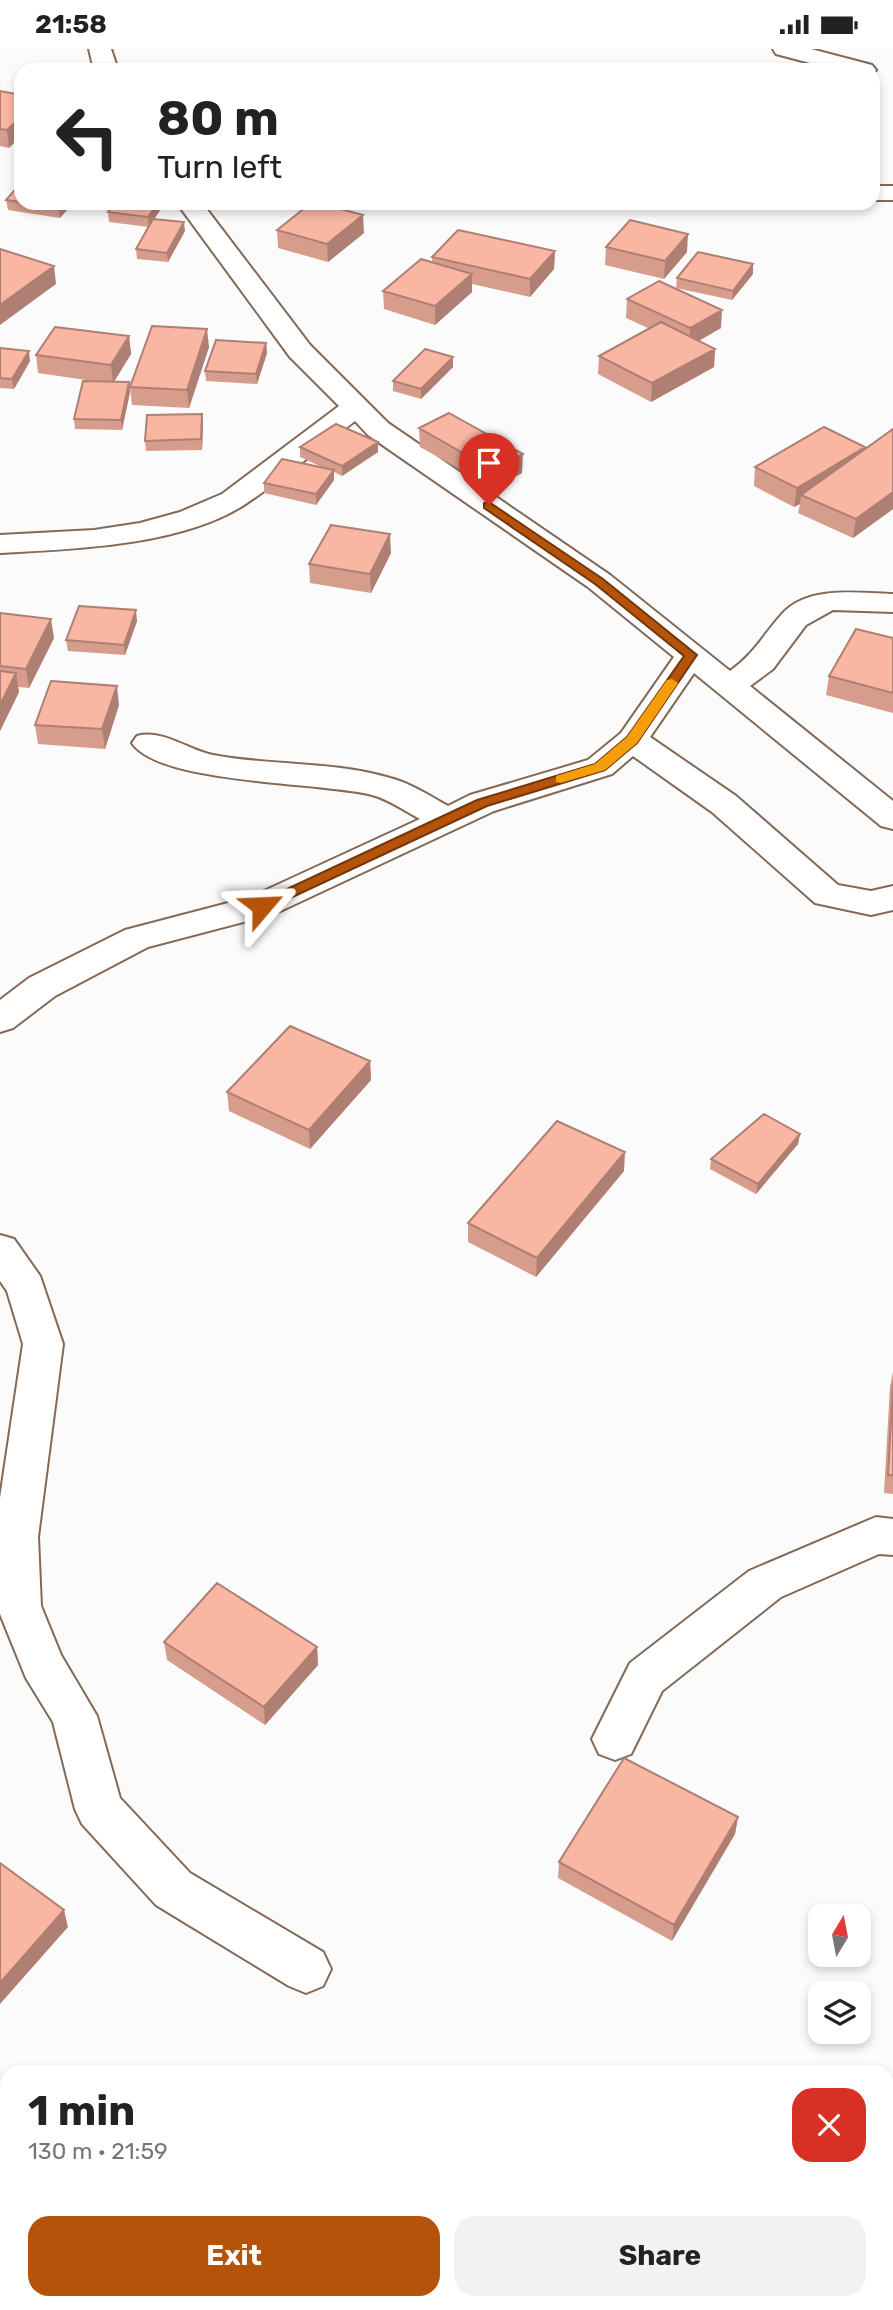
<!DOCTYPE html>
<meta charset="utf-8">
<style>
body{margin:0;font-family:Rubik,sans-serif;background:#f2f2f2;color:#222;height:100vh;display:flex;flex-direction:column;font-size:26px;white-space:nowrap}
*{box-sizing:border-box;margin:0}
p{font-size:23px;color:#767676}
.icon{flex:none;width:38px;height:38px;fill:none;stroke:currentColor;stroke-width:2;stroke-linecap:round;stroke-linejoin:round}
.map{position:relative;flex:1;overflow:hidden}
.sheet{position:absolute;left:0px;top:2016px;width:894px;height:245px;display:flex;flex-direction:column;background:#fff;border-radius:21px 21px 0 0;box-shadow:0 4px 10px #0003}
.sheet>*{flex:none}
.top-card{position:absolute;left:14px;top:14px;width:866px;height:147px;border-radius:21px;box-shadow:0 4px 10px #0003;background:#fff;color:#222;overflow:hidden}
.needle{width:46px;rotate:10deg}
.controls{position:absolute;left:808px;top:1855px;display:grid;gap:14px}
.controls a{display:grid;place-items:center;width:63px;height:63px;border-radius:14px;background:#fff;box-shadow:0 4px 10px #0003;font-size:35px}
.pin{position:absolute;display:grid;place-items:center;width:60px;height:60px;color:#fff;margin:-72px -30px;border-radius:50% 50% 50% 0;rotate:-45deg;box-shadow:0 0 7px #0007}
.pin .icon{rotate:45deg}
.me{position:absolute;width:77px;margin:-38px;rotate:64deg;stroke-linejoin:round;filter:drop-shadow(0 0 5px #0008)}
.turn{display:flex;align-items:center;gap:24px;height:147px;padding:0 28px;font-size:32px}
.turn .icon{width:91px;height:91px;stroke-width:2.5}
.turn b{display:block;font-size:49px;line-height:60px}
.round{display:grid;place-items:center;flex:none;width:74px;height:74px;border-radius:21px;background:#f2f2f2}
.overview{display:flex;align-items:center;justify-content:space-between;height:119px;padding:0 28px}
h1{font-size:42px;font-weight:700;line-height:52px}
.action{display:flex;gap:14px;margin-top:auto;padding:14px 28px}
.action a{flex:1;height:80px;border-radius:21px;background:#b45309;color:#fff;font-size:28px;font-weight:700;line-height:80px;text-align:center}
.action a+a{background:#f2f2f2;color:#222}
.status{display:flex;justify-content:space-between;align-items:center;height:49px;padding:0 35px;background:#fff;direction:ltr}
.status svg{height:19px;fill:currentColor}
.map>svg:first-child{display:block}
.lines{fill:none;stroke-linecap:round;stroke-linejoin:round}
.minor-casing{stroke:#836956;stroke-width:4}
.minor{fill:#fff;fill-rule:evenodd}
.wall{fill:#d69d8c}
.shaded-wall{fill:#ae7f72}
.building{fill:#f9b6a3;stroke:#ae7f72;stroke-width:2}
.route{fill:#b45309;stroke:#753606;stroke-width:2}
.slow{fill:#f59e0b}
</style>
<div class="status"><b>21:58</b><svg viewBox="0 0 49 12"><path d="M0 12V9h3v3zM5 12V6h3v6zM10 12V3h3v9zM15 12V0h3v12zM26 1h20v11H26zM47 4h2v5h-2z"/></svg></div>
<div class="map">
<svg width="893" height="2261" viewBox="0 0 893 2261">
<rect width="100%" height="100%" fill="#fbfbfb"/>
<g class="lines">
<defs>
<path id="minor" d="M89,0H111L118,21H94Z
M773,0H811L872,16L876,21L873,24V21H837L776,5Z
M873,137H893V151H873Z
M177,154H202L310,296L388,374L610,526L730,622C756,603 762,587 782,565C808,536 858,544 893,545V563L833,561L806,576L773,620L750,637L893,752V780L881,777L694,624L650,688L736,747L838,836L871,842L893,837V861L871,866L815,854L712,763L633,707L612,725L494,762L274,865L148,898L55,947L13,979L0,983V951L29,929L125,881L251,848L420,770C405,762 388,750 372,746C321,733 159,735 132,694L137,687C162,680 188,701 213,706C271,717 333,712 390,729C410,734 430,747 448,757L470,746L588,711L621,684L674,608L588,538L368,386L355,372C318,400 282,431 244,456C180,497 73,500 0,504V486L94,481L140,474L180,463L222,445L339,357L290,308Z
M0,1186L14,1190L40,1227L63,1295L38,1488L41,1557L61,1606L97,1667L120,1749L190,1824L323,1903L331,1920L323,1937L306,1944L289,1937L156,1856L82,1775L75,1760L53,1673L26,1629L0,1565V1449L23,1295L7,1242L0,1232Z
M876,1468L893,1470V1506L879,1505L781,1548L662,1642L631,1705L615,1711L599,1705L592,1690L630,1614L749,1522Z"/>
</defs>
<use href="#minor" class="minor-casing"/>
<use href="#minor" class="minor"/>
</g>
<path class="wall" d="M0,42L21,46L9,99L0,97Z
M21,134V154H73L60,169L8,161L6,151Z
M114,154L185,182L168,213L137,210L136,200L149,178L109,173L108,163Z
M277,181L364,184L328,213L278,199Z
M606,198L687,203L664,230L605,216Z
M555,202L554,220L530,248L472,235V243L435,276L384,260L383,242L432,214V208Z
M753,225L732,251L676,239L677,229Z
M627,250L721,279L699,292L715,300L714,318L651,353L598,325L599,307L650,280L626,269Z
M129,287L131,305L114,333H129L130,343L122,381L75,380L74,370L100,333L38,324L36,306Z
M266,294L267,304L257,335L206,332L205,322Z
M209,298L189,359L132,356L130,338Z
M0,299L30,312L14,340L0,339Z
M453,308V318L421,350L393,342V332Z
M202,365L203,375L202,401L146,402L145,392Z
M419,379L522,424L493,439L420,398Z
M893,380V460L853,489L798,464L800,455L794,458L754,437L755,418L865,398L864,401Z
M300,398L378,403L342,427L334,423V431L316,456L264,444V434L324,419L300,408Z
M391,504L371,544L310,534L309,515Z
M0,564L54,589L29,639L18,638L19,643L0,682Z
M137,572L125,606L68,602L66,591Z
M893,589V664L826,646L829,627Z
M119,656L105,700L38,695L35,676Z
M370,1012L371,1031L310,1100L229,1062L227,1043Z
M800,1085L798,1095L756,1145L710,1120L711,1110Z
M624,1122L536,1228L468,1193V1174Z
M893,1323V1445L884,1444L890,1337Z
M164,1593L317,1598L318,1616L265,1676L167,1611Z
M738,1768L735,1785L672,1892L558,1829L559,1813Z"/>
<path class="shaded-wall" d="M21,68V87L9,99L7,81Z
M64,154H73L60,169L59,159Z
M158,154H165L149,178L148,168Z
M363,166L364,184L328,213L327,195Z
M184,173L185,182L168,213L167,204Z
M688,185L687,203L664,230L665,212Z
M555,202L554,220L530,248V230Z
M753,215V225L732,251L733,242Z
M54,217L56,235L0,276V256Z
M472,225V243L435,276V257Z
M722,261L721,279L689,297L690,279Z
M207,280L209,298L189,359L187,341Z
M129,287L131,305L113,334L111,316Z
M266,294L267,304L257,335L256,325Z
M715,300L714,318L651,353L652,334Z
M29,302L30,312L14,340L12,330Z
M453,308V318L421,350V340Z
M129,333L130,343L122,381L121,371Z
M202,365L203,375L202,401L201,390Z
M378,393V403L342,427V417Z
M865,398L862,416L801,446L800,455L794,458L797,439Z
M523,405L522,424L493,439V421Z
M334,421V431L316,456V445Z
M893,443V460L853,489L856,470Z
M390,485L391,504L371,544L370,525Z
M136,561L137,572L125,606L124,596Z
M51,570L54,589L29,639L26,620Z
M16,624L19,643L0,682V656Z
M117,637L119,656L105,700L102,680Z
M370,1012L371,1031L310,1100L309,1081Z
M800,1085L798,1095L756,1145L758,1135Z
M625,1103L624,1122L536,1228L537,1209Z
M317,1598L318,1616L265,1676L264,1658Z
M738,1768L735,1785L672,1892L674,1876Z
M64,1861L68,1878L0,1955V1934Z"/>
<path class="building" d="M293,16L309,21H284Z
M364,16L396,21H361Z
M0,42L21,46V68L7,81L0,80Z
M21,134V153L6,151Z
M25,154H64L59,159Z
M114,154H158L148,168L108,163Z
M311,154H319L363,166L327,195L277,181Z
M153,170L184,173L167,204L136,200Z
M630,171L688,185L665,212L606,198Z
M458,181L555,202L530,230L432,208Z
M0,200L54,217L0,256Z
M698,203L753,215L733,242L677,229Z
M421,210L472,225L435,257L383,242Z
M659,232L722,261L690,279L627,250Z
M661,273L715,300L652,334L599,307Z
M152,277L207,280L187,341L130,338Z
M55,278L129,287L111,316L36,306Z
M216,291L266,294L256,325L205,322Z
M0,299L29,302L12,330L0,329Z
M425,300L453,308L421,340L393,332Z
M83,332L129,333L121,371L74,370Z
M449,364L523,405L493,421L419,379Z
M202,365L201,390L145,392L147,366Z
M336,375L378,393L342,417L300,398Z
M824,378L865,398L797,439L755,418Z
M893,380V443L856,470L801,446Z
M282,410L334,421L316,445L264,434Z
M331,476L390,485L370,525L309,515Z
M79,557L136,561L124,596L66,591Z
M0,564L51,570L26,620L0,617Z
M856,580L893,589V644L829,627Z
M0,622L16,624L0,656Z
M51,632L117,637L102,680L35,676Z
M290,977L370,1012L309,1081L227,1043Z
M764,1065L800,1085L758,1135L711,1110Z
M557,1072L625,1103L537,1209L468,1174Z
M893,1335V1426H888Z
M217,1534L317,1598L264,1658L164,1593Z
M624,1709L738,1768L674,1876L559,1813Z
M0,1814L64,1861L0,1934Z"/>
<path class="route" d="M489,453L603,530L697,606L637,694L605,721L487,757L267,860H257L255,857L257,854L477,751L595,715L627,688L684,607L595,535L484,459V454Z"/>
<path class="slow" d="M672,630L678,634L637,694L605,721L561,734L556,733V727L595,715L627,688L667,631Z"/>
</svg>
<div class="controls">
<a><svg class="needle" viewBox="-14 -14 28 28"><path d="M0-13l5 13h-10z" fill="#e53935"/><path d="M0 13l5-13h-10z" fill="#767676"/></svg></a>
<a><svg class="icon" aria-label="layers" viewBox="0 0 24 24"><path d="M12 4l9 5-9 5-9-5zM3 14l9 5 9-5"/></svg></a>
</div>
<div class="pin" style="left:489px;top:456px;background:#d93025"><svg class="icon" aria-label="arrive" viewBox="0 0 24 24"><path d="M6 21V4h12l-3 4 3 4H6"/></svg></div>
<svg class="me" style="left:262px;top:857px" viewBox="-20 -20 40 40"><path d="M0-17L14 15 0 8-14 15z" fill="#b45309" stroke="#fff" stroke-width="4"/></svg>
<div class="top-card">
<div class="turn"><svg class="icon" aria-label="left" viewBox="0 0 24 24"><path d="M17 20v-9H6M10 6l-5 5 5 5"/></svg><div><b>80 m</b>Turn left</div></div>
</div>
<section class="sheet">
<div class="overview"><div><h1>1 min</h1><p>130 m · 21:59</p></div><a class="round" style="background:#d93025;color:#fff"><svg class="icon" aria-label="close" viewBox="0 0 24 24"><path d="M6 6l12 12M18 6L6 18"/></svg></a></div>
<div class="action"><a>Exit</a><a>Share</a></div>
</section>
</div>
